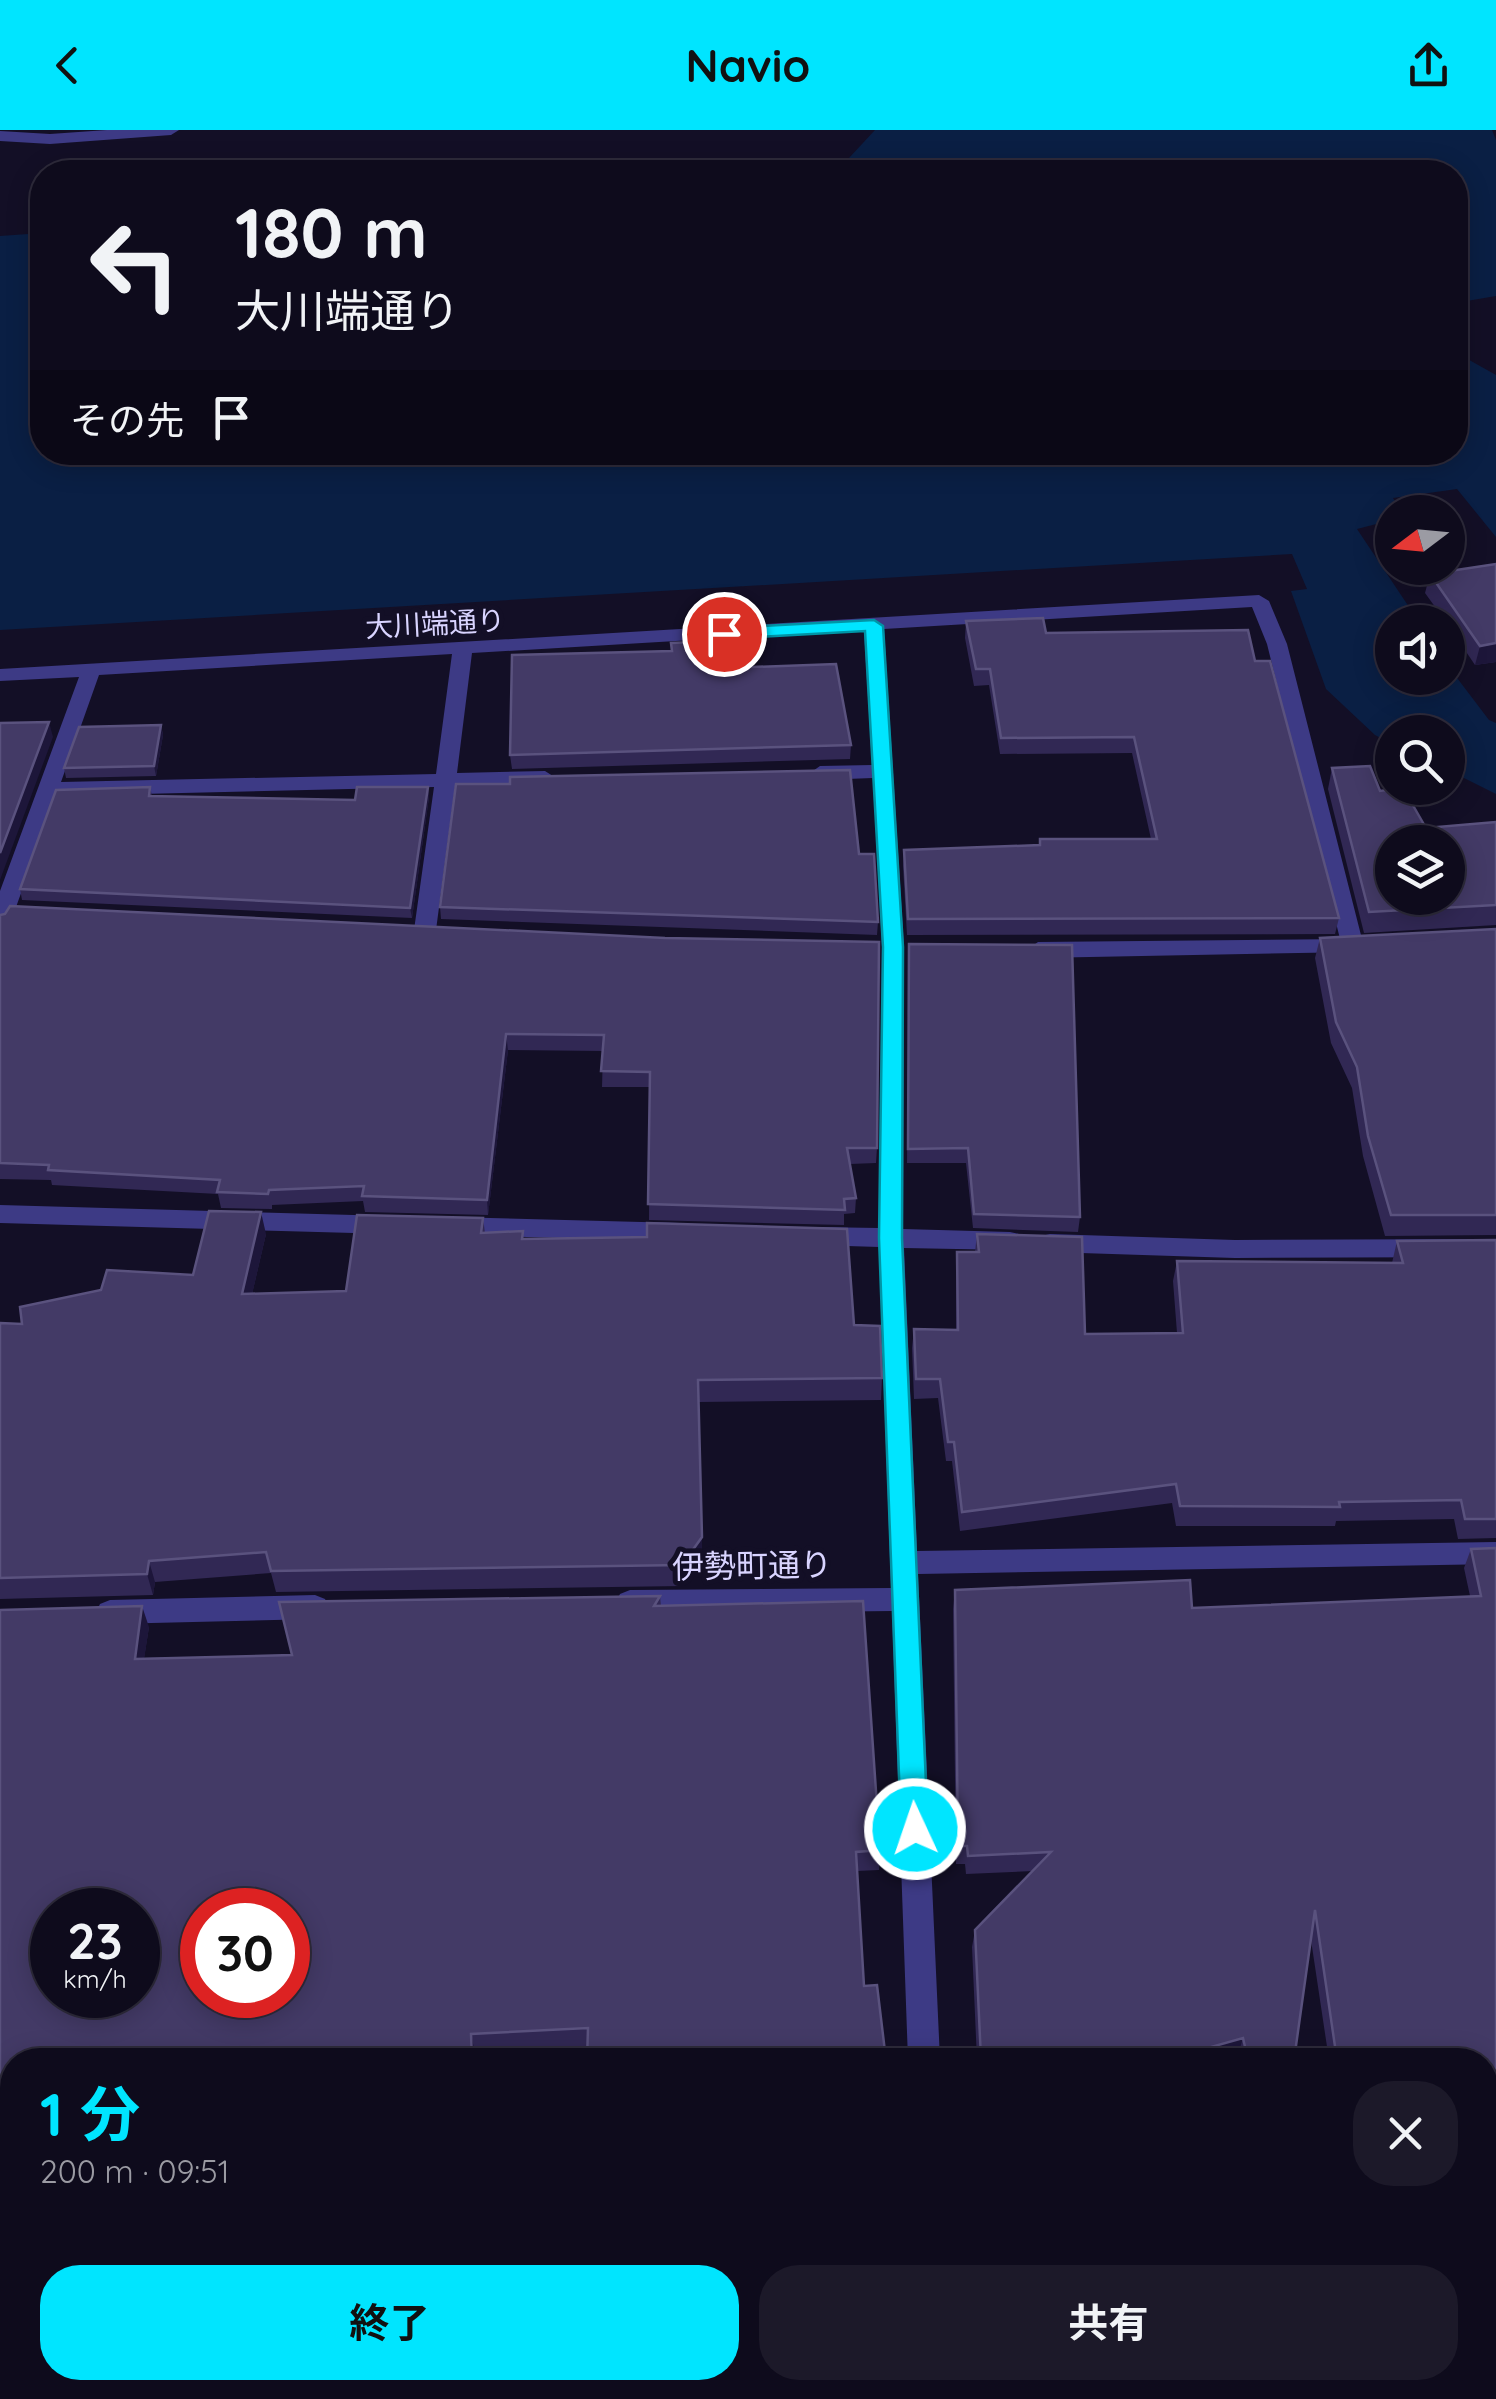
<!DOCTYPE html>
<html lang="ja">
<meta charset="utf-8">
<style>
body{margin:0;font-family:Quicksand,"Noto Sans JP",sans-serif;background:#1c1929;color:#f1f3f6;height:100vh;display:flex;flex-direction:column;font-size:38px;white-space:nowrap}
*{box-sizing:border-box;margin:0}
p{font-size:32px;color:#9b9ba3}
.icon{flex:none;width:55px;height:55px;fill:none;stroke:currentColor;stroke-width:2;stroke-linecap:round;stroke-linejoin:round}
.map{position:relative;flex:1;overflow:hidden}
.panel{position:absolute;left:0px;top:1918px;width:1498px;height:352px;display:flex;flex-direction:column;background:#0e0b1c;border-radius:40px 40px 0 0;box-shadow:0 5px 25px #0003,0 0 0 2px #2e2b3b}
.panel>*{flex:none}
.guide{position:absolute;left:30px;top:30px;width:1438px;height:305px;border-radius:40px;box-shadow:0 5px 25px #0003,0 0 0 2px #2e2b3b;background:#0e0b1c;color:#f1f3f6;overflow:hidden}
.needle{width:65px;rotate:254deg}
.controls{position:absolute;left:1375px;top:365px;display:grid;gap:20px}
.controls a{display:grid;place-items:center;width:90px;height:90px;border-radius:50%;background:#0e0b1c;box-shadow:0 5px 25px #0003,0 0 0 2px #2e2b3b;font-size:50px}
.speed{position:absolute;left:30px;top:1758px;display:flex;gap:20px;font-size:50px;font-weight:700;text-align:center}
.speed>*{display:grid;place-content:center;width:130px;height:130px;border-radius:50%;background:#0e0b1c;box-shadow:0 5px 25px #0003,0 0 0 2px #2e2b3b;line-height:1}
.speed small{font-size:25px;font-weight:400}
.speed .limit{border:15px solid #d22;background:#fff;color:#111}
.pin{position:absolute;display:grid;place-items:center;width:85px;height:85px;color:#fff;margin:-42px;border:5px solid #fff;border-radius:50%;box-shadow:0 2px 10px #0007}
.me{position:absolute;width:110px;margin:-55px;rotate:357deg;stroke-linejoin:round;filter:drop-shadow(0 0 8px #0008)}
.turn{display:flex;align-items:center;gap:35px;height:210px;padding:0 40px;font-size:45px}
.turn .icon{width:130px;height:130px;stroke-width:2.5}
.turn b{display:block;font-size:70px;line-height:85px}
.then{display:flex;align-items:center;height:95px;padding:0 40px;background:#0003;gap:20px;font-size:38px}
.round{display:grid;place-items:center;flex:none;width:105px;height:105px;border-radius:40px;background:#1c1929}
.headline{display:flex;align-items:center;justify-content:space-between;height:170px;padding:0 40px}
h1{font-size:60px;font-weight:700;line-height:75px;color:#00e5ff}
.action{display:flex;gap:20px;margin-top:auto;padding:20px 40px}
.action a{flex:1;height:115px;border-radius:40px;background:#00e5ff;color:#111;font-size:40px;font-weight:700;line-height:115px;text-align:center}
.action a+a{background:#1c1929;color:#f1f3f6}
header{display:flex;justify-content:space-between;align-items:center;height:130px;padding:0 40px;background:#00e5ff;color:#111;font-size:45px;font-weight:700}
.map>svg:first-child{display:block}
.water{fill:#0a1f44}
.lines{fill:none;stroke-linecap:round;stroke-linejoin:round}
.service{fill:#3d3a85;fill-rule:evenodd}
.minor{fill:#3d3a85;fill-rule:evenodd}
.tertiary{fill:#3d3a85;fill-rule:evenodd}
.wall{fill:#312854}
.shaded-wall{fill:#1d163a}
.building{fill:#433a66;stroke:#5a527e;stroke-width:2.5;fill-rule:evenodd}
.route{fill:#00e5ff;stroke:#0095a6;stroke-width:2.5}
.labels{text-anchor:middle;dominant-baseline:central;stroke-width:10;stroke-linejoin:round;paint-order:stroke}
.far-street-label{font-size:28px;fill:#d9d4ff;stroke:#130f26}
.street-label{font-size:32px;fill:#d9d4ff;stroke:#130f26}
</style>
<header><svg class="icon" aria-label="back" viewBox="0 0 24 24"><path d="M15 5l-7 7 7 7"/></svg>Navio<svg class="icon" aria-label="share" viewBox="0 0 24 24"><path d="M12 15V3M7 8l5-5 5 5M5 13v7h14v-7"/></svg></header>
<div class="map">
<svg width="1496" height="2269" viewBox="0 0 1496 2269">
<rect width="100%" height="100%" fill="#130f26"/>
<path class="water" d="M875,0H1492L1496,10V166L1455,173V42H836Z
M42,103V322H1455V222L1496,245V407L1457,359L1393,368L1401,381L1385,384L1388,391L1357,399L1419,492H1392V548H1448V536L1489,590L1496,593V664L1448,640V602H1392V614L1375,605L1326,559L1291,461L1307,459L1292,424L0,500V106Z"/>
<g class="lines">
<path class="service" d="M1348,809L1359,817L1356,822L1038,828L1027,820L1038,812Z"/>
<path class="minor" d="M1259,465L1269,471L1287,514L1364,817L1353,825L1342,817L1267,514L1252,477L884,499L904,817L903,1099L1010,1102L1019,1104L1022,1111L1019,1118L1010,1120L904,1118L917,1421L1496,1412V1434L918,1444L940,1930H908L892,1481L630,1484L620,1480L616,1472L620,1464L630,1460L891,1458L879,1117L815,1115L806,1113L803,1106L806,1099L815,1097L879,1098L882,817L873,648L820,650L810,643L820,636L872,635L864,500L472,523L457,643L545,641L556,648L545,655L455,657L436,800L425,807L414,800L434,657L56,666L11,791L0,798V761L79,547L0,551V539ZM452,524L436,644L61,652L99,545Z
M0,1075L390,1086L399,1089L402,1095L399,1101L390,1104L0,1093Z
M450,1087L680,1093L689,1095L692,1102L689,1109L680,1111L450,1105L441,1103L438,1096L441,1089Z
M1050,1104L1235,1110L1496,1109V1127L1235,1128L1050,1122L1041,1120L1038,1113L1041,1106Z
M315,1465L325,1469L329,1477L325,1485L315,1489L110,1494L100,1490L96,1482L100,1474L110,1470Z
M1485,2026H1496V2058H1485Z
M0,2090H12V2122H0Z
M912,2258H946V2269H912Z"/>
<path class="tertiary" d="M107,0H179L171,5L50,14L0,11V1L50,4Z"/>
</g>
<path class="wall" d="M1496,434V532L1475,535L1448,495V492H1446L1425,463L1430,444Z
M966,491L1255,531L1339,788L1335,804L907,805L903,736L904,720L1039,715L1040,709H1151L1132,623L1000,624L989,555L974,556L965,508Z
M726,538L851,615L850,629L512,639L510,625Z
M161,595L163,605L156,646L66,648L64,638Z
M1332,638L1380,661L1426,698L1496,692V795L1364,803L1328,659Z
M150,657L152,666L355,670L428,657L429,667L412,788L22,770L20,759Z
M859,724L878,792L877,805L441,789L440,777Z
M0,785L665,808L877,1018L876,1033L850,1034L856,1068L855,1083L844,1084V1095L649,1090L650,957H602L603,921L508,920L488,1085L365,1082L363,1071L272,1075V1079L221,1078L218,1064L52,1055L51,1050L0,1049Z
M1496,799V1105L1385,1106L1363,1026L1352,958L1331,913L1315,828L1320,808Z
M909,814L1080,1087L1078,1102L973,1098L966,1033H907Z
M483,1088L485,1103L523,1109L854,1195L882,1248L881,1270L698,1272L702,1429L683,1456L276,1462L271,1443L155,1452L153,1465L0,1469V1193L22,1194L193,1145L266,1104L252,1164L346,1161Z
M977,1104L1085,1204L1177,1203L1173,1151L1177,1131L1392,1133L1397,1111L1496,1110V1408L1458,1409L1454,1389L1336,1391L1335,1396H1176L1172,1373L960,1401L952,1331H946L938,1268L914,1269L912,1218L914,1199L956,1200V1142L957,1122H975Z
M1496,1418V2023H1488L1485,2029V1930H1329L1311,1810L1294,1930H1239L1238,1925L1219,1930H977L972,1817L975,1800L1033,1741L966,1744L965,1734H956L953,1479L955,1460L1192,1478L1470,1466L1464,1438L1471,1419Z
M660,1466L661,1476L880,1720L879,1740L857,1741L587,1917L475,1923L12,1930V2036H0V1480L149,1497L144,1528L292,1525Z
M1485,2074H1496V2228L1485,2229Z
M992,2258H1195V2259L992,2265Z"/>
<path class="shaded-wall" d="M1496,513V532L1475,535L1480,516Z
M49,592L53,607L0,750V723Z
M161,595L163,605L156,646L154,636Z
M428,657L429,667L412,788L410,778Z
M506,904L508,920L488,1085L487,1070Z
M261,1082L266,1104L247,1186L242,1164Z
M702,1407V1429L683,1456L682,1435Z
M149,1431L155,1452L153,1465L147,1444Z
M142,1476L149,1497L141,1549L135,1529Z
M471,1904L475,1923V1930H472Z
M1243,1908L1238,1925L1219,1930H1165Z"/>
<path class="building" d="M1496,434V513L1480,516L1430,444Z
M1043,488L1046,503L1248,500L1255,531H1270L1339,788L908,789L904,720L1040,715V709H1157L1134,607L1001,608L990,539H976L966,491Z
M723,511L726,538L836,534L851,615L510,625L512,525L672,521L671,513Z
M49,592L0,723V593Z
M161,595L154,636L64,638L79,597Z
M1370,636L1380,661L1403,658L1426,698L1496,692V775L1369,782L1332,638ZM1392,712H1448V768H1392Z
M850,640L859,724H874L878,792L440,777L456,654H510V647Z
M150,657L149,666L355,670L357,657H428L410,778L20,759L56,660Z
M10,776L665,808L879,812L877,1018H847L856,1068L844,1069L845,1080L648,1074L650,942L601,941L604,905L506,904L487,1070L362,1066L364,1056L269,1060L268,1064L217,1062L220,1050L48,1040L49,1035L0,1033V785L5,784Z
M1496,799V1085H1391L1368,1006L1357,937L1336,892L1320,808Z
M909,814L1072,815L1080,1087L974,1084L968,1018L908,1019Z
M209,1081L261,1082L242,1164L346,1161L357,1085L483,1088L481,1103L523,1101L522,1109L647,1107V1093L847,1099L854,1195L880,1196L882,1248L698,1250L702,1407L682,1435L271,1441L266,1422L149,1431L147,1444L0,1448V1193L22,1194L20,1177L101,1160L107,1140L193,1145Z
M977,1104L1082,1107L1085,1204L1183,1203L1177,1131L1403,1133L1397,1111L1496,1110V1389H1465L1461,1370L1339,1372L1340,1377L1180,1376L1176,1354L962,1382L954,1312H948L940,1249H916L914,1199L958,1200L957,1122H979Z
M1496,1418V2006H1493L1488,2023L1485,2022V1930H1337L1315,1780L1294,1930H1248L1243,1908L1165,1930L981,1929L975,1800L1051,1722L968,1726L967,1716H958L955,1460L1190,1450L1192,1478L1481,1466L1471,1419Z
M660,1466L654,1476L863,1471L880,1720L856,1722L864,1856L877,1855L886,1930H587L588,1898L471,1904L472,1930H12V2018H0V1480L142,1476L135,1529L292,1525L279,1472ZM52,1780H138V1865H52ZM202,1780H288V1865H202Z
M1485,2074H1496V2216H1485Z
M86,2258H837V2269H60L62,2264Z"/>
<path class="route" d="M874,490L883,496L903,817L902,1108L928,1699L924,1708L915,1711L905,1708L901,1699L879,1108L883,817L865,501L724,509L715,504L724,498Z"/>
<g class="labels">
<g class="far-street-label">
<text transform="translate(435 493) rotate(-3)">大川端通り</text>
</g>
<g class="street-label">
<text transform="translate(752 1435) rotate(-1)">伊勢町通り</text>
</g>
</g>
</svg>
<div class="controls">
<a><svg class="needle" viewBox="-14 -14 28 28"><path d="M0-13l5 13h-10z" fill="#e53935"/><path d="M0 13l5-13h-10z" fill="#9b9ba3"/></svg></a>
<a><svg class="icon" aria-label="sound" viewBox="0 0 24 24"><path d="M4 9h4l5-4v14l-5-4H4zM17 9q2 3 0 6"/></svg></a>
<a><svg class="icon" aria-label="search" viewBox="0 0 24 24"><circle cx="10" cy="10" r="6"/><path d="M15 15l6 6"/></svg></a>
<a><svg class="icon" aria-label="layers" viewBox="0 0 24 24"><path d="M12 4l9 5-9 5-9-5zM3 14l9 5 9-5"/></svg></a>
</div>
<div class="speed"><div>23<small>km/h</small></div><div class="limit">30</div></div>
<div class="pin" style="left:724px;top:504px;background:#d93025"><svg class="icon" aria-label="arrive" viewBox="0 0 24 24"><path d="M6 21V4h12l-3 4 3 4H6"/></svg></div>
<svg class="me" style="left:915px;top:1699px" viewBox="-20 -20 40 40"><circle r="17" fill="#00e5ff" stroke="#fff" stroke-width="3"/><path d="M0-11L8 9 0 5-8 9z" fill="#fff"/></svg>
<div class="guide">
<div class="turn"><svg class="icon" aria-label="left" viewBox="0 0 24 24"><path d="M17 20v-9H6M10 6l-5 5 5 5"/></svg><div><b>180 m</b>大川端通り</div></div>
<div class="then">その先<svg class="icon" aria-label="arrive" viewBox="0 0 24 24"><path d="M6 21V4h12l-3 4 3 4H6"/></svg></div>
</div>
<section class="panel">
<div class="headline"><div><h1>1 分</h1><p>200 m · 09:51</p></div><a class="round"><svg class="icon" aria-label="close" viewBox="0 0 24 24"><path d="M6 6l12 12M18 6L6 18"/></svg></a></div>
<div class="action"><a>終了</a><a>共有</a></div>
</section>
</div>
